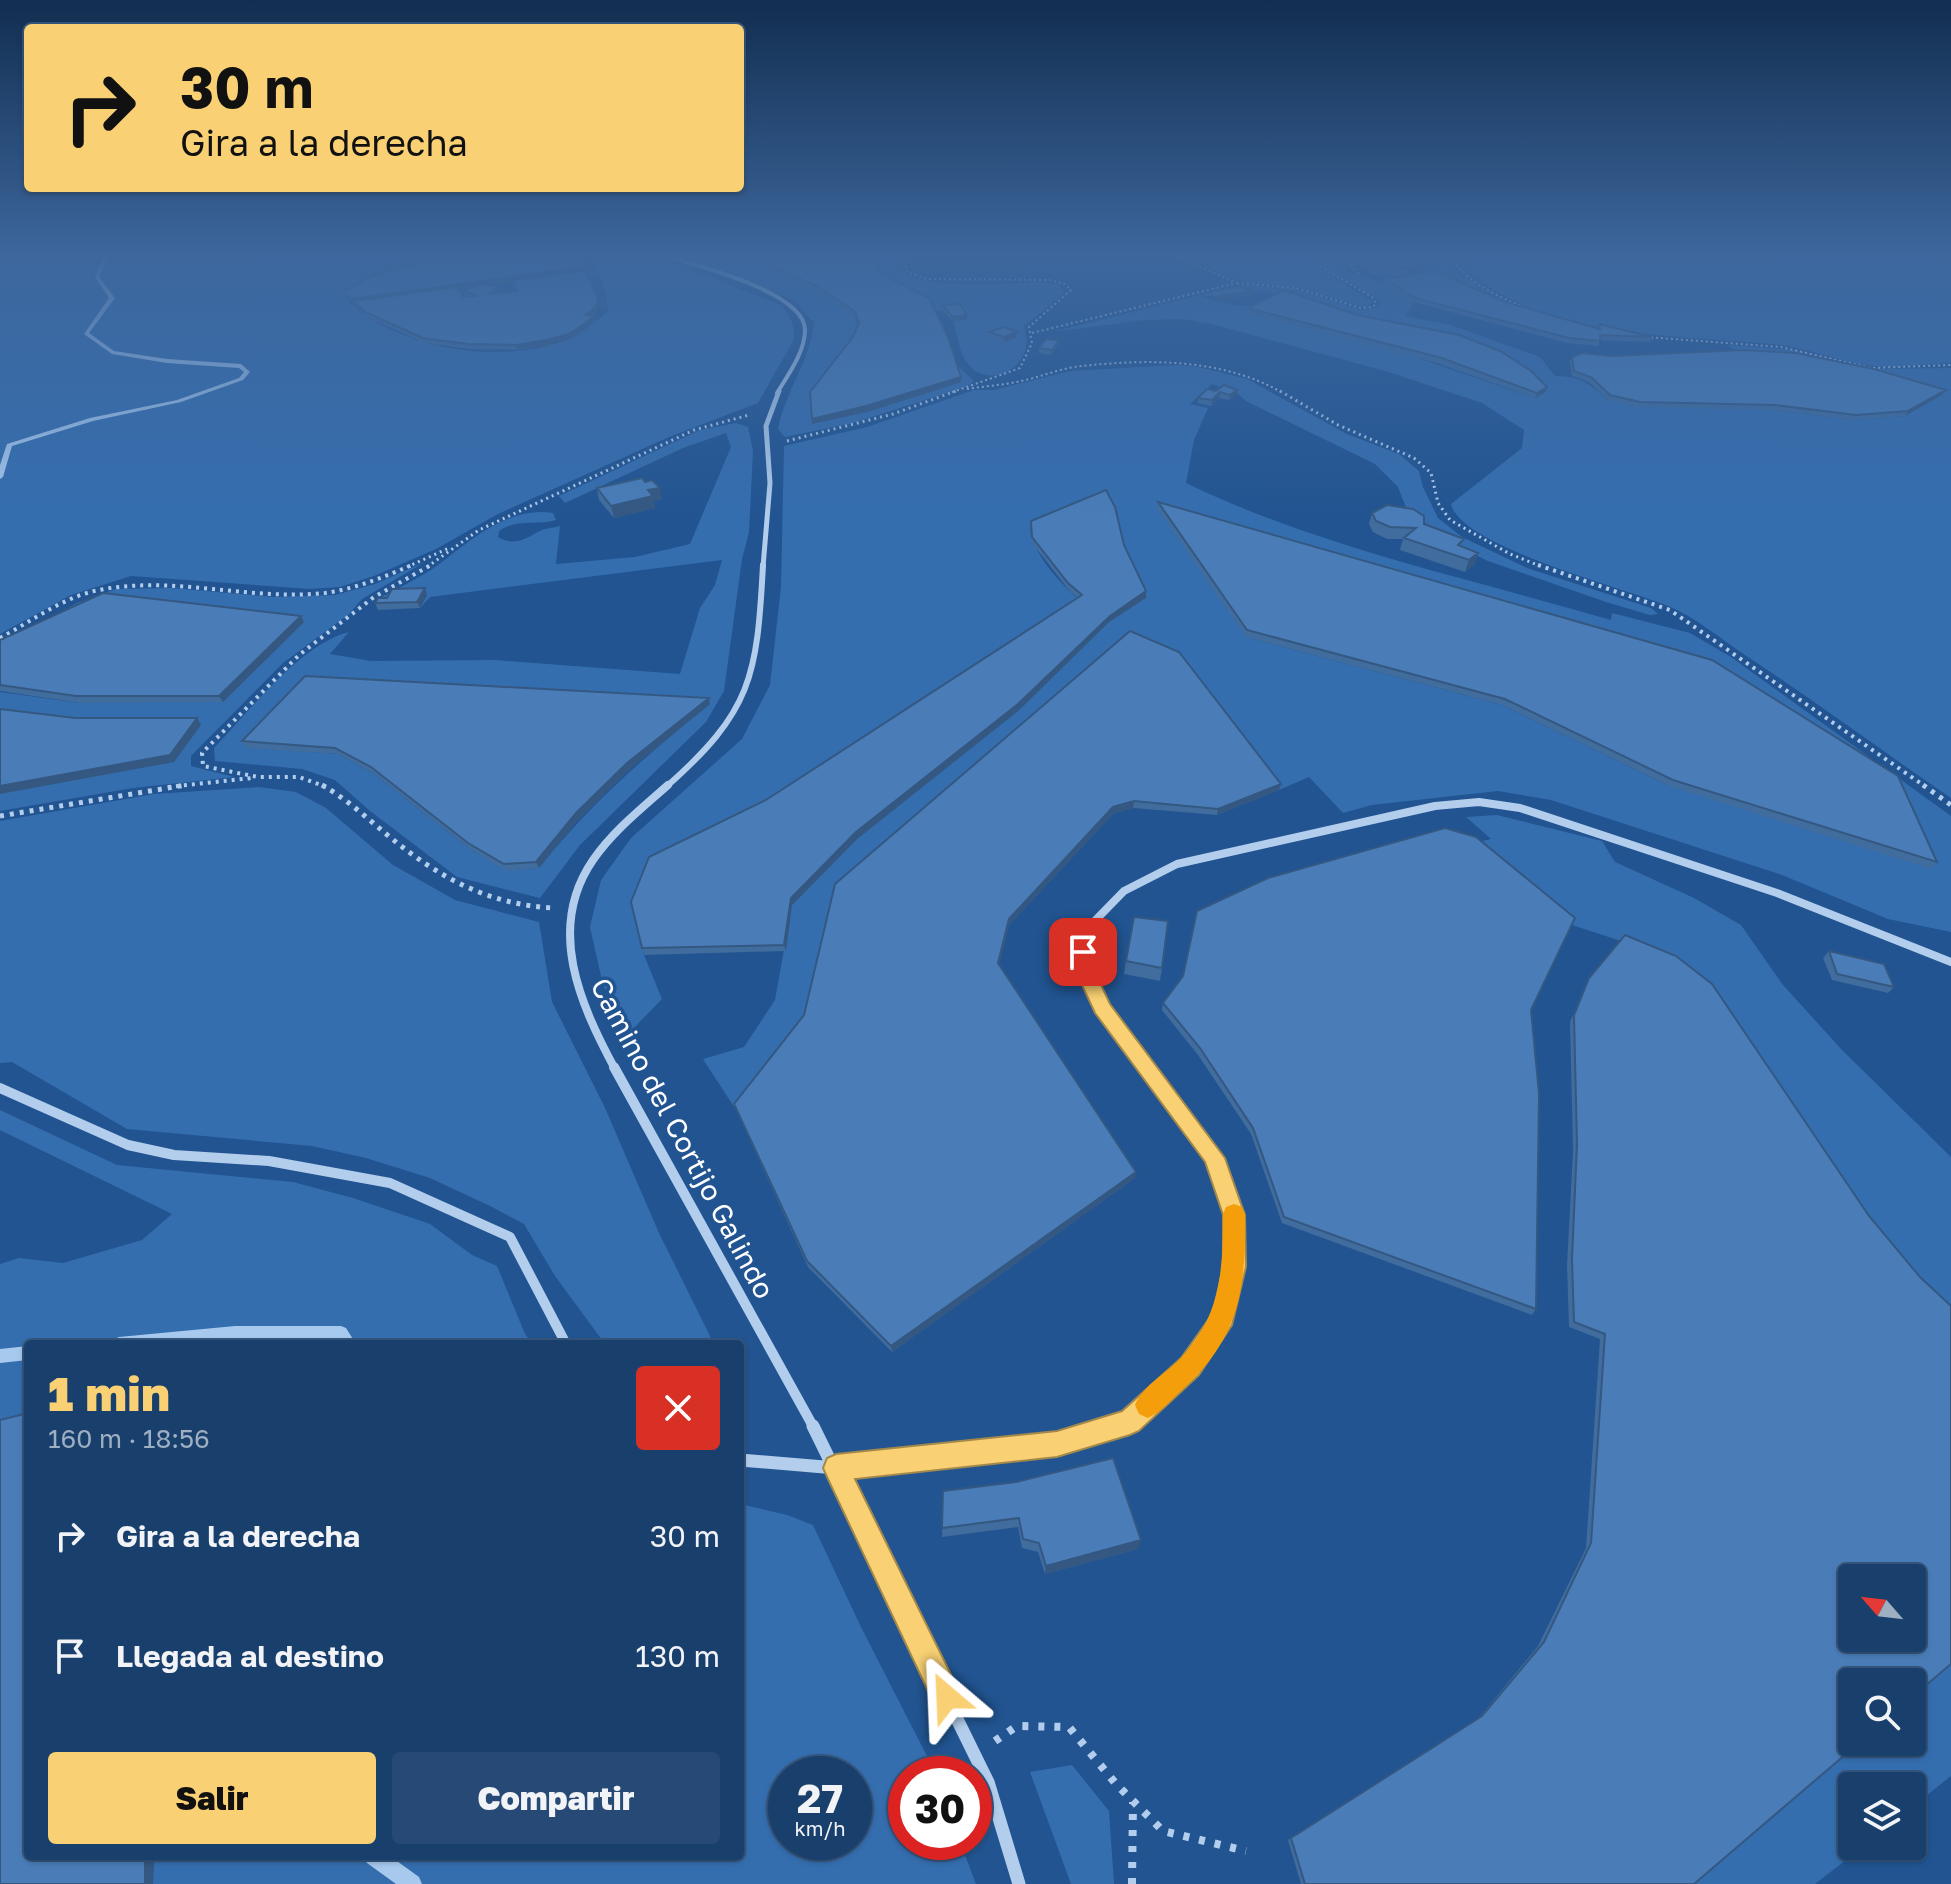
<!DOCTYPE html>
<html lang="es">
<meta charset="utf-8">
<style>
body{margin:0;font-family:"Golos Text",sans-serif;background:#264a75;color:#f1f3f6;height:100vh;display:flex;flex-direction:column;font-size:30px;white-space:nowrap}
*{box-sizing:border-box;margin:0}
p{font-size:26px;color:#9fafc2}
.icon{flex:none;width:44px;height:44px;fill:none;stroke:currentColor;stroke-width:2;stroke-linecap:round;stroke-linejoin:round}
.map{position:relative;flex:1;overflow:hidden}
.sheet{position:absolute;left:24px;top:1340px;width:720px;height:520px;display:flex;flex-direction:column;background:#193f6d;border-radius:8px;box-shadow:0 2px 6px #0004,0 0 0 2px #375880}
.sheet>*{flex:none}
.top-card{position:absolute;left:24px;top:24px;width:720px;height:168px;border-radius:8px;box-shadow:0 2px 6px #0004,0 0 0 2px #375880;background:#f9d174;color:#111;overflow:hidden}
.needle{width:52px;rotate:298deg}
.tools{position:absolute;left:1838px;top:1564px;display:grid;gap:16px}
.tools a{display:grid;place-items:center;width:88px;height:88px;border-radius:8px;background:#193f6d;box-shadow:0 2px 6px #0004,0 0 0 2px #375880;font-size:40px}
.speed{position:absolute;left:768px;top:1756px;display:flex;gap:16px;font-size:40px;font-weight:700;text-align:center}
.speed>*{display:grid;place-content:center;width:104px;height:104px;border-radius:50%;background:#193f6d;box-shadow:0 2px 6px #0004,0 0 0 2px #375880;line-height:1}
.speed small{font-size:20px;font-weight:400}
.speed .limit{border:12px solid #d22;background:#fff;color:#111}
.pin{position:absolute;display:grid;place-items:center;width:68px;height:68px;color:#fff;margin:-34px;border-radius:16px;box-shadow:0 4px 12px #0006}
.me{position:absolute;width:88px;margin:-44px;rotate:334deg;stroke-linejoin:round;filter:drop-shadow(0 0 6px #0008)}
.turn{display:flex;align-items:center;gap:28px;height:168px;padding:0 24px;font-size:36px}
.turn .icon{width:104px;height:104px;stroke-width:2.5}
.turn b{display:block;font-size:56px;line-height:68px}
.round{display:grid;place-items:center;flex:none;width:84px;height:84px;border-radius:8px;background:#264a75}
.head{display:flex;align-items:center;justify-content:space-between;height:136px;padding:0 24px}
h1{font-size:48px;font-weight:800;line-height:60px;color:#f9d174}
.action{display:flex;gap:16px;margin-top:auto;padding:16px 24px}
.action a{flex:1;height:92px;border-radius:8px;background:#f9d174;color:#111;font-size:32px;font-weight:800;line-height:92px;text-align:center}
.action a+a{background:#264a75;color:#f1f3f6}
ul{padding:0;list-style:none}
li{display:flex;align-items:center;gap:24px;height:120px;padding:0 24px}
li div{flex:1}
li b{display:block;font-size:30px}
li em{font-style:normal}
.map>svg:first-child{display:block}
.green{fill:#356eaf;fill-rule:evenodd}
.lines{fill:none;stroke-linecap:round;stroke-linejoin:round}
.stream{fill:#a7c9ee;fill-rule:evenodd}
.path-far4{stroke:#b3ceed;stroke-width:2;stroke-dasharray:2 3;stroke-linecap:butt}
.path-far3{stroke:#b3ceed;stroke-width:3;stroke-dasharray:2 4;stroke-linecap:butt}
.path-far2{stroke:#b3ceed;stroke-width:4;stroke-dasharray:3 5;stroke-linecap:butt}
.path-far1{stroke:#b3ceed;stroke-width:5;stroke-dasharray:4 6;stroke-linecap:butt}
.path{stroke:#b3ceed;stroke-width:8;stroke-dasharray:6 10;stroke-linecap:butt}
.minor-far5{stroke:#b3ceed;stroke-width:4}
.minor-far4{stroke:#b3ceed;stroke-width:5}
.minor-far3{stroke:#b3ceed;stroke-width:6}
.minor-far2{stroke:#b3ceed;stroke-width:8}
.minor-far1{stroke:#b3ceed;stroke-width:10}
.minor{stroke:#b3ceed;stroke-width:13}
.wall{fill:#406c9e;fill-rule:evenodd}
.shaded-wall{fill:#345881}
.building{fill:#4a7db8;stroke:#345881;stroke-width:2;fill-rule:evenodd}
.route{fill:#f9d174;stroke:#a2884b;stroke-width:2}
.slow{fill:#f59e0b}
.labels{text-anchor:middle;dominant-baseline:central;stroke-width:7;stroke-linejoin:round;paint-order:stroke}
.street-label{font-size:28px;fill:#fff;stroke:#215491}
</style>
<div class="map">
<svg width="1951" height="1884" viewBox="0 0 1951 1884">
<rect width="100%" height="100%" fill="#215491"/>
<path class="green" d="M0,256H463L344,297C352,303 359,312 368,317C423,352 505,363 567,340C582,334 595,321 608,312L606,293L592,256H655L781,305C790,315 795,325 794,339L758,403L669,437L498,514L436,549L374,576L340,587L310,589L131,576L71,595L0,634Z
M682,256H785L754,263L818,291L856,317L867,412L961,382L957,365L974,381L966,387L853,423L785,437L778,429C785,392 810,361 814,323L795,301Z
M873,256H906L901,263L902,272C933,292 1007,282 1045,282L1057,284L1064,293L1024,326C1038,365 991,392 968,364C958,352 958,335 953,321L960,309L933,311L876,271Z
M1180,256H1341L1317,260L1313,265L1373,302L1366,307L1356,305L1297,287L1242,282Z
M1366,256L1341,266L1346,271L1384,284L1414,302L1405,316L1451,325L1540,357L1555,376C1580,376 1591,384 1608,400L1773,410L1853,420L1905,416L1740,355L1728,345L1793,350L1879,369L1951,368V798C1882,751 1815,701 1745,655C1721,639 1695,617 1668,606C1626,588 1461,547 1451,504L1522,448L1524,430L1482,403L1389,372L1216,325L1183,319L1144,320L1052,332L1241,285L1292,288L1363,310L1377,307L1381,303L1375,297L1320,265L1331,260ZM1257,291L1283,295L1356,320L1545,392L1535,398L1263,305L1239,306L1200,297Z
M1378,256H1452V268L1488,293L1528,310L1361,265Z
M1461,256H1951V363C1924,364 1892,369 1866,365C1834,360 1804,347 1771,344C1665,334 1543,339 1459,264Z
M1176,365L1198,367L1247,379L1347,434L1399,454L1419,471L1423,487L1438,518L1462,537L1527,568L1651,608L1658,614L1650,615L1606,602L1488,561L1457,546L1407,510L1398,487L1375,464L1246,401L1237,393L1212,384L1190,404L1208,408L1194,440L1186,483C1321,548 1468,578 1611,620L1612,613L1690,633L1731,657L1951,816V932L1888,919L1782,875L1551,800L1498,791L1372,805L1343,813L1309,777L1279,790L1178,658L805,1022L736,1110L703,1059L744,1047L775,1000L792,905L857,839L1018,711L1109,622L1030,527C1033,555 1060,583 1081,601L633,909L644,955L662,999L631,1031L603,985L590,927L601,880L631,838L742,739L770,685L781,587L784,446L867,427L974,390H994L1071,371ZM1246,637L1893,782L1669,786L1502,705Z
M736,423L748,427L753,451L749,532L742,559L724,691L706,722L580,845L540,898L457,877L370,811L335,780L302,769L215,761L214,748C249,712 300,644 349,632L330,654L371,661L495,660L680,674L700,608L715,585L722,560L430,597L420,608L427,595L390,604L378,599C398,588 420,578 438,565C471,540 508,506 553,513L556,520C536,526 517,518 499,531L498,537C515,547 526,538 540,531C545,528 554,528 560,526L556,564L635,557L690,544L731,447L726,433L683,448L565,503L559,496L700,430ZM709,705C643,758 592,802 539,868L507,870L471,850L374,774L338,754L246,747Z
M425,562L362,599L349,614L283,663L191,756V766L234,777L133,788L0,811V692L80,703L35,626L77,603L116,589L172,588L274,597L335,595L375,584Z
M259,787L296,792L326,808L393,865L455,900L539,922L552,1002L605,1108L659,1233L714,1344H605L555,1276L524,1224L490,1206L430,1178L366,1158L312,1146L127,1129L12,1062L0,1063V821L154,794Z
M1497,815L1602,841L1615,862L1694,898L1741,925L1783,985L1842,1050L1951,1157V1318L1621,941L1572,925L1473,843L1491,839L1466,817Z
M0,1110L117,1165L293,1182L353,1198L430,1224L472,1255L497,1266L525,1334L533,1344H28V1421L0,1428V1264L19,1258L63,1263L142,1240L172,1214L0,1130Z
M740,1504L787,1515L813,1525L860,1625L936,1774H906V1842H960L976,1884H153L154,1856H740ZM786,1774H854V1842H786Z
M1951,1660V1776L1912,1807V1786H1852V1846H1864L1815,1884H1690L1855,1742H1912V1693Z
M1072,1765L1109,1811L1114,1884H1071L1030,1772Z"/>
<g class="lines">
<path class="stream" d="M104,256H108L99,277L115,298L89,333L114,351L167,359L241,364L250,372L243,380L181,402L93,421L12,446L3,477L0,479V465L7,444L90,418L177,400L239,378L244,372L239,368L167,363L112,354L84,334L109,298L95,277Z
M235,1326H341L346,1328L356,1344H340L337,1340H235L193,1344H112L114,1339L119,1337Z
M28,1346V1360L0,1363V1349Z
M364,1856H390L419,1877L422,1884H396L367,1863Z"/>
<path class="path-far4" d="M908,256L905,264L907,272L926,279L1050,280L1065,284L1071,290L1029,327L1032,343L1020,368L950,393
M1457,256L1454,262C1474,287 1503,299 1532,310
M1359,274L1350,265L1372,256
M1237,283L1296,288L1361,308L1373,307L1376,303L1372,297L1317,265L1319,261L1351,256
M1032,333L1237,283L1175,256
M1646,337L1781,347L1871,368L1951,365
M967,389C985,386 1004,385 1021,381C1041,377 1061,368 1081,366C1149,359 1222,358 1283,393"/>
<path class="path-far3" d="M1280,391L1338,425L1414,458L1431,473L1438,503L1450,520L1510,554L1543,567
M787,441L893,414L956,391
M407,567L449,548
M427,567L479,530L694,430L749,415"/>
<path class="path-far2" d="M1538,565L1670,610L1926,787
M0,638C32,621 63,597 99,590C174,575 249,601 325,593C355,589 384,577 412,565
M168,787L252,778
M326,787L299,777H258L203,766L202,753L299,655L374,597L431,565"/>
<path class="path-far1" d="M322,785C347,799 369,820 391,838C440,878 488,904 552,908
M1923,785L1951,805
M0,816L186,785"/>
<path class="path" d="M995,1741L1017,1726L1069,1727L1116,1784L1163,1831L1246,1851
M1132,1884L1133,1802"/>
<path class="minor-far5" d="M667,256C697,266 805,292 805,330C805,352 788,375 777,393"/>
<path class="minor-far4" d="M763,567L770,483L766,426L779,391"/>
<path class="minor-far3" d="M666,787C752,711 757,677 763,565"/>
<path class="minor-far2" d="M615,1069C580,1004 546,928 593,860C613,831 642,808 668,785
M1148,1069L1102,1008L1084,970L1082,934L1124,891L1177,864L1435,806L1479,802L1520,808L1777,893L1951,962"/>
<path class="minor-far1" d="M614,1067L814,1428
M0,1088L128,1145L174,1155L269,1161L390,1183L510,1237L566,1344
M1111,1428C1139,1419 1157,1397 1178,1378C1239,1322 1250,1233 1216,1160C1204,1134 1165,1092 1146,1067"/>
<path class="minor" d="M813,1426L988,1782L1019,1884
M740,1460L836,1468L1057,1444L1118,1426"/>
</g>
<path class="wall" d="M752,258L875,267L961,382L867,412L812,424L858,325L856,317L818,291L753,263Z
M1389,258L1421,273L1505,302L1598,328L1599,324L1652,337L1650,342L1600,340L1598,346L1567,343L1414,302L1384,284L1385,279L1400,277L1381,272V274H1372L1361,265L1362,260L1383,262Z
M585,264L586,268L579,272L599,303L597,311L592,315H594L595,320L588,327L570,339L547,346L517,350L470,349L425,343L367,317L354,304L344,297L342,292ZM514,282L517,291L498,293L500,292L499,287L489,285ZM473,287L463,291L465,296L468,297H463L458,289Z
M1284,290L1546,392L1535,398L1440,364L1247,313L1248,308Z
M942,305L967,320L953,321L942,310Z
M989,332L1017,337L1004,342L989,337Z
M1059,345L1051,355L1039,353V348Z
M1572,357L1946,390L1942,395L1905,416L1853,420L1773,410L1637,407L1608,400L1589,382L1572,376L1570,362Z
M1207,389L1236,396L1229,400L1219,398L1211,406L1198,403V398Z
M597,488L662,499L654,501L655,508L614,518L599,500Z
M1158,502L1937,862L1931,869L1669,786L1502,705L1246,637L1157,508Z
M1372,513L1424,524L1462,546L1478,553L1474,565L1465,572L1400,550L1403,539H1387L1373,532L1369,524Z
M1031,521L1124,545L1146,591V598L1109,622L1018,711L857,839L792,905L786,951L644,955L642,948L766,800L1077,597L1068,589L1032,543Z
M425,588L427,595L420,608L378,610L375,603L387,598Z
M301,616L304,622L223,702L80,703L0,691V640Z
M1130,631L1281,784L1279,790L1217,815L1133,808L1113,814L1009,925L999,965L1135,1178L892,1352L808,1267L736,1110L734,1104Z
M710,704L629,770L578,820L539,868L507,871L471,850L374,774L338,754L246,748L242,741Z
M1829,951L1894,987L1888,993L1832,980L1823,958Z
M1126,961L1162,968L1160,981L1124,974Z
M1589,978L1694,1884H1301L1288,1840L1478,1719L1538,1646L1586,1548L1600,1339L1569,1327L1567,1265L1573,1151L1570,1022Z
M1163,1003L1531,1010L1536,1309L1532,1315L1282,1223L1251,1134L1198,1055L1162,1010Z
M943,1491L1138,1549L1045,1574L1038,1552L1022,1548L1018,1527L942,1537Z"/>
<path class="shaded-wall" d="M585,264L586,268L576,273L356,304L353,301L354,304H352L351,299Z
M1423,264L1421,274L1406,278L1408,269Z
M499,287L500,292L489,299L487,294Z
M1253,291L1252,296L1213,301L1214,297Z
M598,299L599,303L597,311L587,319L586,315Z
M594,315L595,320L588,327L570,339L547,346L517,350L516,345Z
M967,315V320L953,321V317Z
M1017,332V337L1004,342V337Z
M1059,340V345L1051,355L1052,350Z
M961,377V382L867,412L812,424V419Z
M1547,387L1546,392L1535,398L1537,393Z
M1237,390L1236,396L1229,400L1230,395Z
M1946,390L1942,395L1905,416L1908,411Z
M1220,392L1219,398L1211,406L1212,400Z
M660,488L662,499L654,501L655,508L614,518L611,506L648,490Z
M1478,553L1474,565L1465,572L1469,560Z
M425,588L427,595L420,608L417,602Z
M1146,591V598L1109,622L1018,711L857,839L792,905L786,951L784,945L791,898L856,832L1110,616Z
M301,616L304,622L223,702L219,696Z
M709,698L710,704L629,770L578,820L539,868L536,862L576,813L627,763Z
M197,718L201,725L174,762L0,794V786Z
M1281,784L1279,790L1217,815L1218,809Z
M1134,801L1133,808L1113,814L1009,925L998,970V963L1009,919L1113,807Z
M1136,1172L1135,1178L892,1352L891,1346Z
M1141,1540L1138,1549L1045,1574L1046,1566Z
M145,1856H154L153,1884H145Z"/>
<path class="building" d="M444,256H581L585,264L575,268L351,299L342,292L375,275Z
M764,256H873L875,267L881,274L929,298L948,337L961,377L866,406L812,419L810,392L853,337L859,323L855,312L817,286L752,258Z
M1389,258H1408L1423,264L1408,269L1383,262Z
M1380,259L1383,263L1381,269H1373L1362,260Z
M585,271L598,299L596,306L586,315H594L587,322L569,334L546,340L516,345L468,344L423,338L365,312L353,301L457,287L463,297L478,296L463,291L482,284L499,287L487,294L517,291L513,280Z
M1435,271L1505,302L1600,329L1599,324L1652,337L1600,335V341L1569,338L1415,298L1385,279Z
M1238,287L1253,291L1214,297L1210,291Z
M1284,290L1357,315L1459,335L1500,351L1530,370L1547,387L1537,393L1442,358L1248,308Z
M960,304L967,315L953,317L942,305Z
M1004,327L1017,332L1004,337L989,332Z
M1046,339L1059,340L1052,350L1039,348Z
M1742,350L1796,353L1874,369L1946,390L1908,411L1856,415L1775,405L1640,402L1610,395L1591,377L1574,371L1572,357L1582,353L1612,356Z
M1224,385L1237,390L1230,395L1220,392L1212,400L1198,398L1207,389L1216,391Z
M642,478L645,482L652,480L660,488L648,490L653,496L611,506L597,488Z
M1106,490L1115,507L1124,545L1146,591L1110,616L1018,704L856,832L791,898L784,945L642,948L631,902L649,857L766,800L1082,595L1068,583L1032,537L1031,521Z
M1158,502L1712,660L1898,776L1937,862L1673,780L1505,699L1247,630Z
M1387,505L1413,509L1424,516V524L1464,539L1458,545L1478,553L1469,560L1404,538L1416,528L1390,527L1376,521L1372,513Z
M425,588L417,602L375,603L378,598H387L392,589Z
M103,593L301,616L219,696H76L0,685V640Z
M1130,631L1179,652L1281,784L1218,809L1134,801L1113,807L1009,919L998,963L1136,1172L891,1346L807,1261L734,1104L804,1015L835,884Z
M305,676L709,698L627,763L576,813L536,862L504,864L468,843L371,767L335,748L242,741Z
M0,709L75,718H197L170,755L0,786Z
M1445,828L1476,837L1575,918L1531,1010L1539,1094L1536,1309L1284,1217L1253,1128L1200,1048L1163,1003L1183,976L1197,911L1268,878Z
M1134,917L1168,921L1162,968L1126,961Z
M1625,935L1676,956L1712,984L1869,1216L1920,1277L1951,1306V1664L1912,1697V1682H1852V1742H1860L1694,1884H1305L1291,1838L1482,1716L1544,1642L1591,1543L1605,1334L1574,1322L1572,1259L1577,1144L1574,1015L1589,978ZM1852,1578H1912V1638H1852Z
M1829,951L1884,964L1894,987L1837,974Z
M28,1413V1856H145V1884H0V1420Z
M1113,1458L1141,1540L1046,1566L1039,1543L1023,1539L1019,1518L942,1528L943,1491L1016,1482Z"/>
<linearGradient id="sky" x2="0" y2="1"><stop stop-color="#122e50"/><stop offset="0.49" stop-color="#3d679d"/><stop offset="1" stop-color="#3d679d" stop-opacity="0"/></linearGradient>
<rect width="1951" height="520" fill="url(#sky)"/>
<path class="route" d="M1083,945L1093,952L1094,970L1110,1004L1225,1158L1245,1215L1246,1267L1232,1325L1199,1375L1139,1431L1130,1435L1057,1457L855,1479L962,1697L957,1708L947,1712L936,1708L827,1477L823,1468L827,1458L836,1454L1057,1431L1122,1411L1181,1358L1213,1313L1223,1267V1215L1205,1162L1095,1013L1075,970L1074,952Z"/>
<path class="slow" d="M1234,1204L1242,1207L1245,1214C1246,1289 1240,1337 1182,1390C1171,1400 1161,1412 1148,1418L1139,1414L1135,1405C1143,1386 1165,1374 1179,1360C1221,1317 1223,1271 1223,1214L1226,1207Z"/>
<g class="labels">
<g class="street-label">
<text transform="translate(683 1138) rotate(62)">Camino del Cortijo Galindo</text>
</g>
</g>
</svg>
<div class="tools">
<a><svg class="needle" viewBox="-14 -14 28 28"><path d="M0-13l5 13h-10z" fill="#e53935"/><path d="M0 13l5-13h-10z" fill="#9fafc2"/></svg></a>
<a><svg class="icon" aria-label="search" viewBox="0 0 24 24"><circle cx="10" cy="10" r="6"/><path d="M15 15l6 6"/></svg></a>
<a><svg class="icon" aria-label="layers" viewBox="0 0 24 24"><path d="M12 4l9 5-9 5-9-5zM3 14l9 5 9-5"/></svg></a>
</div>
<div class="speed"><div>27<small>km/h</small></div><div class="limit">30</div></div>
<div class="pin" style="left:1083px;top:952px;background:#d93025"><svg class="icon" aria-label="arrive" viewBox="0 0 24 24"><path d="M6 21V4h12l-3 4 3 4H6"/></svg></div>
<svg class="me" style="left:947px;top:1697px" viewBox="-20 -20 40 40"><path d="M0-17L14 15 0 8-14 15z" fill="#f9d174" stroke="#fff" stroke-width="4"/></svg>
<div class="top-card">
<div class="turn"><svg class="icon" aria-label="right" viewBox="0 0 24 24"><path d="M7 20v-9h11M14 6l5 5-5 5"/></svg><div><b>30 m</b>Gira a la derecha</div></div>
</div>
<section class="sheet">
<div class="head"><div><h1>1 min</h1><p>160 m · 18:56</p></div><a class="round" style="background:#d93025;color:#fff"><svg class="icon" aria-label="close" viewBox="0 0 24 24"><path d="M6 6l12 12M18 6L6 18"/></svg></a></div>
<ul>
<li><svg class="icon" aria-label="right" viewBox="0 0 24 24"><path d="M7 20v-9h11M14 6l5 5-5 5"/></svg><div><b>Gira a la derecha</b></div><em>30 m</em></li>
<li><svg class="icon" aria-label="arrive" viewBox="0 0 24 24"><path d="M6 21V4h12l-3 4 3 4H6"/></svg><div><b>Llegada al destino</b></div><em>130 m</em></li>
</ul>
<div class="action"><a>Salir</a><a>Compartir</a></div>
</section>
</div>
